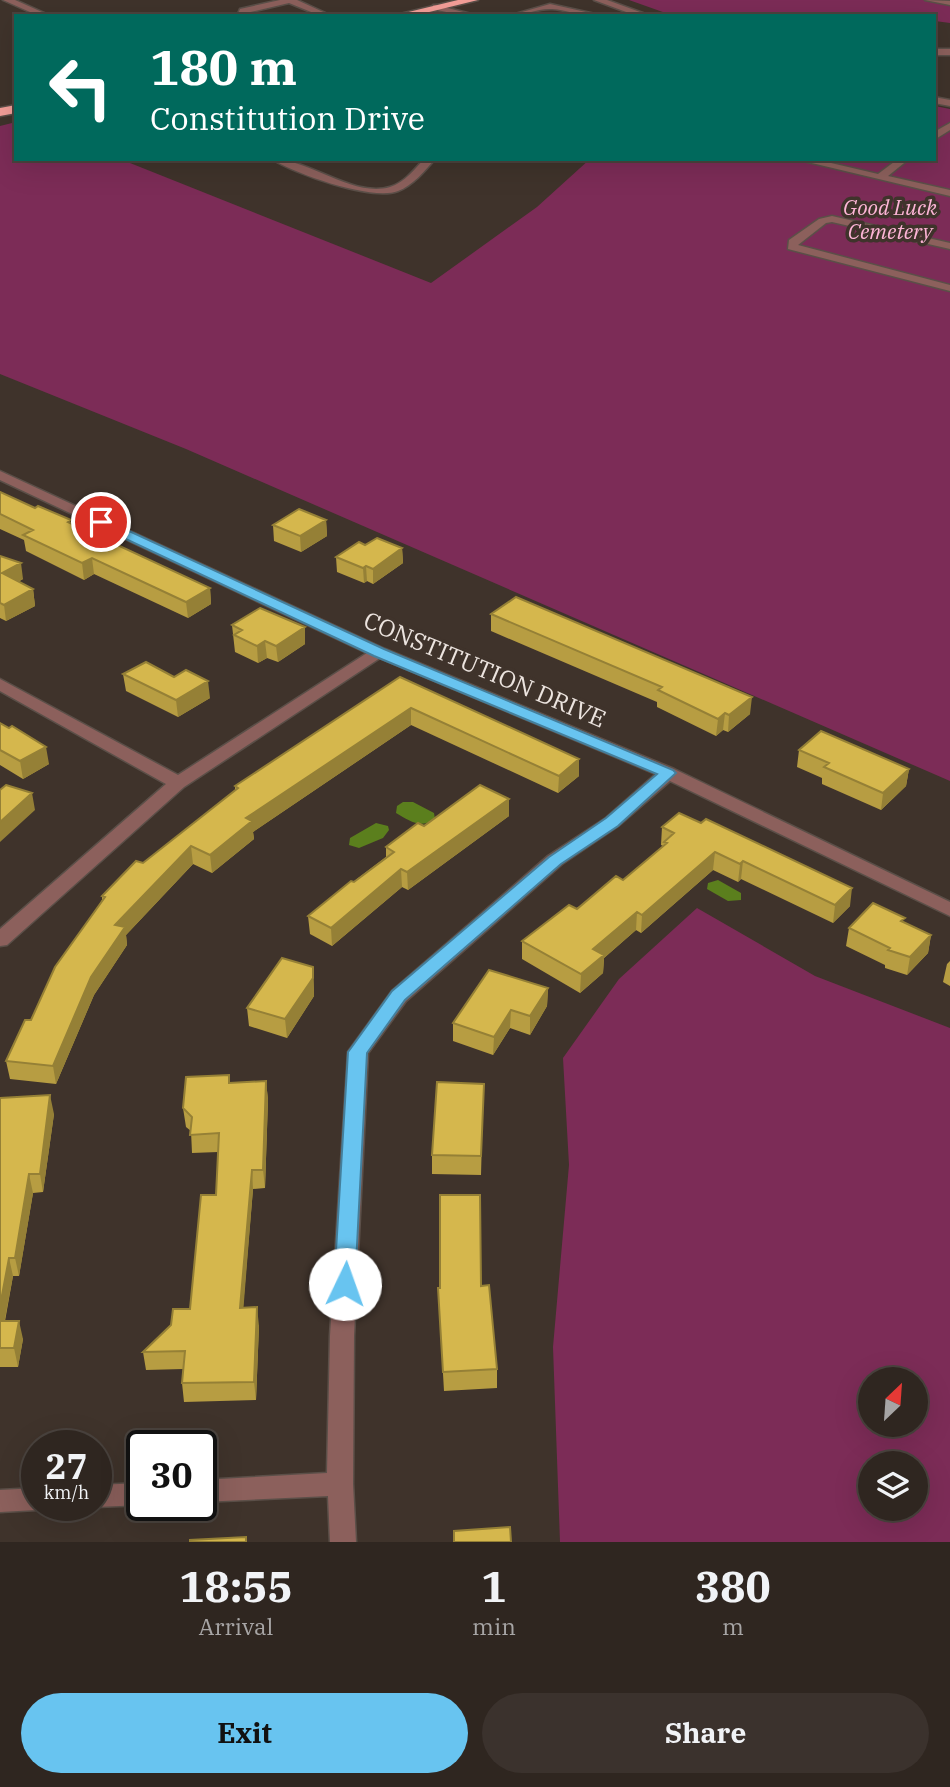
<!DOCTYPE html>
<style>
body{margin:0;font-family:"IBM Plex Serif",serif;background:#3b322d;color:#f1f3f6;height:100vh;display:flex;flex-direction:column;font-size:26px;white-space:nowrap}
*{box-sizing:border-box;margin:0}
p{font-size:23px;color:#a7a5a5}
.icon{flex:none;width:38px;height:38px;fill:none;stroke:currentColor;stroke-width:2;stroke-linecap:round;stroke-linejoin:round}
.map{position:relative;height:1542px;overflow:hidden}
.panel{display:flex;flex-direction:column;background:#2f2620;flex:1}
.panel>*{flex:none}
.guide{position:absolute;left:14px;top:14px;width:922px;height:147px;border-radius:0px;box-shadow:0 7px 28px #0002,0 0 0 2px #4a433e;background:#00695c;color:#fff;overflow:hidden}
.needle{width:46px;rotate:25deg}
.controls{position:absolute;left:858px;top:1367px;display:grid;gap:14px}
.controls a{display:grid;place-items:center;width:70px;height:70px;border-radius:50%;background:#2f2620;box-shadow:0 7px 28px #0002,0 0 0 2px #4a433e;font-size:35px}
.speed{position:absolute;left:21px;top:1430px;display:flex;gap:14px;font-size:35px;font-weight:700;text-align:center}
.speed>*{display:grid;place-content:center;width:91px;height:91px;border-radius:50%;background:#2f2620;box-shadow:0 7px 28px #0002,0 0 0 2px #4a433e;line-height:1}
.speed small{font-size:18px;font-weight:400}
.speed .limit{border:4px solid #111;border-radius:10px;background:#fff;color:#111}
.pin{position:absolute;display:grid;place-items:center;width:60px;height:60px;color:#fff;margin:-30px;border:4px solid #fff;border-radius:50%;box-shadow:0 2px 7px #0007}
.me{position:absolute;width:77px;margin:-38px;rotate:3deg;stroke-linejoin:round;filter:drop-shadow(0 0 5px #0008)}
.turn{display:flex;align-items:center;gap:24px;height:147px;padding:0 21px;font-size:32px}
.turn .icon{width:91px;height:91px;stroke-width:2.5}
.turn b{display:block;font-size:49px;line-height:60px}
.eta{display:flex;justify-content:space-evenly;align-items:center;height:119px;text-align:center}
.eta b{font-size:42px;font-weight:800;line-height:49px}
.cta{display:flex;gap:14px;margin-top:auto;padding:14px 21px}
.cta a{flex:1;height:80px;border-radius:42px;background:#68c4f0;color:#111;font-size:28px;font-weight:800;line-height:80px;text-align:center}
.cta a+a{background:#3b322d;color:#f1f3f6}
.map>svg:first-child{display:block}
.green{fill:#7c2c57;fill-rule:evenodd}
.water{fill:#5b7f1d}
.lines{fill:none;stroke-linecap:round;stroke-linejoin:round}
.lane-casing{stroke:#5b4f48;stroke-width:3}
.street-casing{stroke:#5b4f48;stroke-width:3}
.highway-casing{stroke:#5b4f48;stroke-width:3}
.lane{fill:#8c605c;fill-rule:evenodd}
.street{fill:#8c605c;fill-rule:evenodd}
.highway{fill:#f39e98;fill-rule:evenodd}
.wall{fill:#b79d42}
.shaded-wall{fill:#958036}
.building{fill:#d5b74d;stroke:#958036;stroke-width:2}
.route{fill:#68c4f0;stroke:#447f9c;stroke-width:2}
.labels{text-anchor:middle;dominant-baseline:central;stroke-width:7;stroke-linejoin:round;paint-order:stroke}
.far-park-label{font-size:21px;font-style:italic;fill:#feb5d7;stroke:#3f332b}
.street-label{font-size:24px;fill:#ece4df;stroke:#3f332b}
</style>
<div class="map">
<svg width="950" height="1542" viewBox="0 0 950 1542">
<rect width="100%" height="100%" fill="#3f332b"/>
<path class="green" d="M629,0H950V23L935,21L934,16H674Z
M935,106L950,109V781L186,449L0,374V126L16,122V159H120L431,283L537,207L590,159H934Z
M697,908L815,976L950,1028V1542H560L553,1347L569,1165L563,1058L619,979ZM915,1379V1424H870V1379ZM915,1463V1508H870V1463Z"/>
<path class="water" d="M403,802H413L434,813L435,819C420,829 410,821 396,813L397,806Z
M376,823L388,826L389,830L383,838L359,848L349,845L350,838Z
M718,880L741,893V900L728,901L707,889L708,883Z"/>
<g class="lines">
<defs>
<path id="lane" d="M280,0H297L332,16H321L289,3L246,13L245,16H237L240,9Z
M925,0L950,1V5Z
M550,4L595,14L596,16C580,16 567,10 552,9C538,8 523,16 508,16Z
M433,5H436L479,16H464L433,9Z
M950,123V130L934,140V132Z
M272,159C310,159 353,198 390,187C404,183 415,169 424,159H435C425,171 412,186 398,191C372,201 295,174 272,159Z
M795,159H814L878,174L898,159H909L888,176L950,190V196Z
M832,216L950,243V249L832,222L826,223L798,245L950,285V291L788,249L789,240L819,219Z"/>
<path id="street" d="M3,0H15L51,16H39Z
M594,0H607L651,16H637Z
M934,49H950V55H934Z
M934,97L950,100V106L934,103Z
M0,471L385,649L674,769L950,902V916L670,781L618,826L562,864L406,1001L368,1053L354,1336L353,1484L356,1542H330L328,1496L201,1502V1480L327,1473L330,1336L348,1052L392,991L548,856L606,818L656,774L380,658L184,787L7,945L0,946V929L166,784L0,691V679L178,775L367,653L0,480Z
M142,1483L143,1505L96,1507L90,1505H96V1485Z
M37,1488V1505H47L46,1507L37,1510L0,1512V1490Z"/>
<path id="highway" d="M458,0H478L413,16H392Z
M16,105V113L0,116V108Z"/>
</defs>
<use href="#lane" class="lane-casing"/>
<use href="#street" class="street-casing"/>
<use href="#highway" class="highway-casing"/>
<use href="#lane" class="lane"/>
<use href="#street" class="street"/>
<use href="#highway" class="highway"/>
</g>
<path class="wall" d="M0,492L210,588L211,604L188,618L94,574L84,580L26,551L24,540L0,529Z
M326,520L327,536L301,552L274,541L273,525Z
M365,545L402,548L403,563L373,584L367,581L364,583L337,572L336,557Z
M0,556L23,579L18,582L33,589L35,606L6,621L0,618Z
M491,614L750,714L728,732L723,730L716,736L657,707V702L491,631Z
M232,625L305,644L278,662L267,658L258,663L235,652Z
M123,674L210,698L178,717L126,691Z
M400,677L579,776L558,793L411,725L253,832L254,839L212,873L193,864L126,935L127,945L94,995L56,1084L10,1079L6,1061L102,900V896L235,791V786Z
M0,723L49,764L23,779L0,765Z
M799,750L909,769L906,786L881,810L822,784V778L797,767Z
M509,799V816L408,890L402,887L332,946L310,934L308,916L386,857V847L424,826Z
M662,827L850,906L833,923L741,879L738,882L713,870L641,933L636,930L604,958L603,973L580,993L522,959V941L623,880L663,846L661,845Z
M904,922L931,935L928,953L907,975L885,968V965L846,946L849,928Z
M950,961V986L943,982L947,964Z
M313,967L314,996L287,1038L249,1026L247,1008Z
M548,988L547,1006L530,1035L510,1028L493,1055L453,1041V1023Z
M266,1081L268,1100L265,1188L253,1189L243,1307L259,1326L256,1400L184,1402L182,1383L183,1369L146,1370L143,1352L190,1309L216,1195L218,1152L192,1153L191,1131L186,1127L183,1108L230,1083Z
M0,1098L54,1114L43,1192L33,1193L19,1276H13L5,1321L23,1339L18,1367H0Z
M483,1102L481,1175L432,1174V1155Z
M481,1286L497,1369V1388L444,1391L438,1288Z"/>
<path class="shaded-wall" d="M326,520L327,536L301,552L300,536Z
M402,548L403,563L373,584V569Z
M92,558L94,574L84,580L82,563Z
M21,563L23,579L4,589L2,573Z
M366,566L367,581L364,583L363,568Z
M210,588L211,604L188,618L186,602Z
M33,589L35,606L6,621L4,605Z
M305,627V644L278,662L276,646Z
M265,641L267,658L258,663L257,646Z
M208,681L210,698L178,717L176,700Z
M752,697L750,714L728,732L729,715Z
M411,708V725L253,832L254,839L212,873L210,855L246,818Z
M725,713L723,730L716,736L718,719Z
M46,747L49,764L23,779L20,761Z
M579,759V776L558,793L559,776Z
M909,769L906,786L881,810L883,793Z
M32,793L35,810L0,842V822Z
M509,799V816L408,890L407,872Z
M191,846L193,864L126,935L127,945L94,995L56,1084L53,1066L91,977L115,925Z
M715,852L713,870L641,933L642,915Z
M743,861L741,879L738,882L740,864Z
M401,869L402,887L332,946L331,928Z
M852,888L850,906L833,923L835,905Z
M637,912L636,930L604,958L603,973L580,993L581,974L593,949Z
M931,935L928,953L907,975L910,957Z
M313,967L314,996L287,1038L285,1019Z
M548,988L547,1006L530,1035V1016Z
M511,1010L510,1028L493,1055L494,1037Z
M266,1081L268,1100L265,1188L263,1170Z
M50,1095L54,1114L43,1192L40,1174Z
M252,1170L253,1189L242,1326L240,1308Z
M29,1174L33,1193L19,1276L15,1258Z
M9,1258L13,1276L1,1340L0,1335V1306Z
M257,1307L259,1326L256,1400L254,1382Z
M19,1321L23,1339L18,1367L14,1348Z"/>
<path class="building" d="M0,492L35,508L38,506L71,520L68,522L210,588L186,602L92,558L82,563L23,535L33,530L0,514Z
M299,509L326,520L300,536L273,525Z
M377,538L402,548L373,569L366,566L363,568L336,557L359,542L365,545Z
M0,556L21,563L2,573L33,589L4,605L0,603Z
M516,597L752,697L729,715L725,713L718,719L658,690L662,687L491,614Z
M260,608L305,627L276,646L265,641L257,646L234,635L242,630L232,625Z
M146,662L174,677L186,670L208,681L176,700L123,674Z
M400,677L579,759L559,776L411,708L246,818L252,821L210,855L191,846L115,925L125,927L91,977L53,1066L6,1061L25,1020H31L55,967L105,897L102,896L136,861L143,863L238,788L235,786Z
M0,723L9,728L12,726L46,747L20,761L0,750Z
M821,731L909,769L883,793L824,767L829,763L799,750Z
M6,785L32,793L0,822V790Z
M480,785L509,799L407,872L401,869L331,928L308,916L351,881L354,882L394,852L386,847L418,823L424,826Z
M679,813L701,823L706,819L852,888L835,905L743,861L740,864L715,852L642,915L637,912L593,949L604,955L581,974L522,941L569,905L577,909L616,876L623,880L667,843L664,842L674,833L662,827Z
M873,903L905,918L901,921L931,935L910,957L888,950L890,948L849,928Z
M282,958L313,967V978L285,1019L247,1008Z
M489,970L548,988L530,1016L511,1010L494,1037L453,1023Z
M229,1075V1083L266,1081L263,1170H252L240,1308L257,1307L254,1382L182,1383L185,1351L143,1352L171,1325L173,1309H190L201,1195H216L219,1133L190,1135L192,1117L183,1108L186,1077Z
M437,1082L484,1084L481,1156L432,1155Z
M50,1095L40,1174H29L15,1258H9L0,1306V1098Z
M440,1195H480L481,1286L489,1285L497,1369L443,1372L438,1288H440Z
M0,1321H19L14,1348H0Z
M510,1527L511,1542H454V1531Z
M246,1537V1542H190V1540Z"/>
<path class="route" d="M101,518L384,649L673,770L676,773L618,826L561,864L405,1000L367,1053L355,1284L352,1291L345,1293L337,1291L334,1284L348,1052L351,1048L392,991L549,857L606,818L657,774L374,656L96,525L94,522Z"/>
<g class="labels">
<g class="far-park-label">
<text x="890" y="207">Good Luck<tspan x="890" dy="24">Cemetery</tspan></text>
</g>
<g class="street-label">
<text transform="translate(485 669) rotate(23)">CONSTITUTION DRIVE</text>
</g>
</g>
</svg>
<div class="controls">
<a><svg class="needle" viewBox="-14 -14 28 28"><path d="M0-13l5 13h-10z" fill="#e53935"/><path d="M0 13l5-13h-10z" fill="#a7a5a5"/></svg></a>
<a><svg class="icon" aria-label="layers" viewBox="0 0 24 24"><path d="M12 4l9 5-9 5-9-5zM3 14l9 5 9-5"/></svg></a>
</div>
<div class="speed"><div>27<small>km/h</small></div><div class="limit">30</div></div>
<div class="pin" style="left:101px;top:522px;background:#d93025"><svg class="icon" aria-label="arrive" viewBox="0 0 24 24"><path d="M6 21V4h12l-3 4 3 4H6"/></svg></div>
<svg class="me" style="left:345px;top:1284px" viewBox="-20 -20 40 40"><circle r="19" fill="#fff"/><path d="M0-13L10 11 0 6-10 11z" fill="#68c4f0"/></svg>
<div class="guide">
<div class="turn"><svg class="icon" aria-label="left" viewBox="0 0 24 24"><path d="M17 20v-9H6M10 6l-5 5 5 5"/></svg><div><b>180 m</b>Constitution Drive</div></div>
</div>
</div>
<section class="panel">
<div class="eta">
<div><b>18:55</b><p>Arrival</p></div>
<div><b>1</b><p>min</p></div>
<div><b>380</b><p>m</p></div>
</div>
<div class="cta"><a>Exit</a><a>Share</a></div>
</section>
